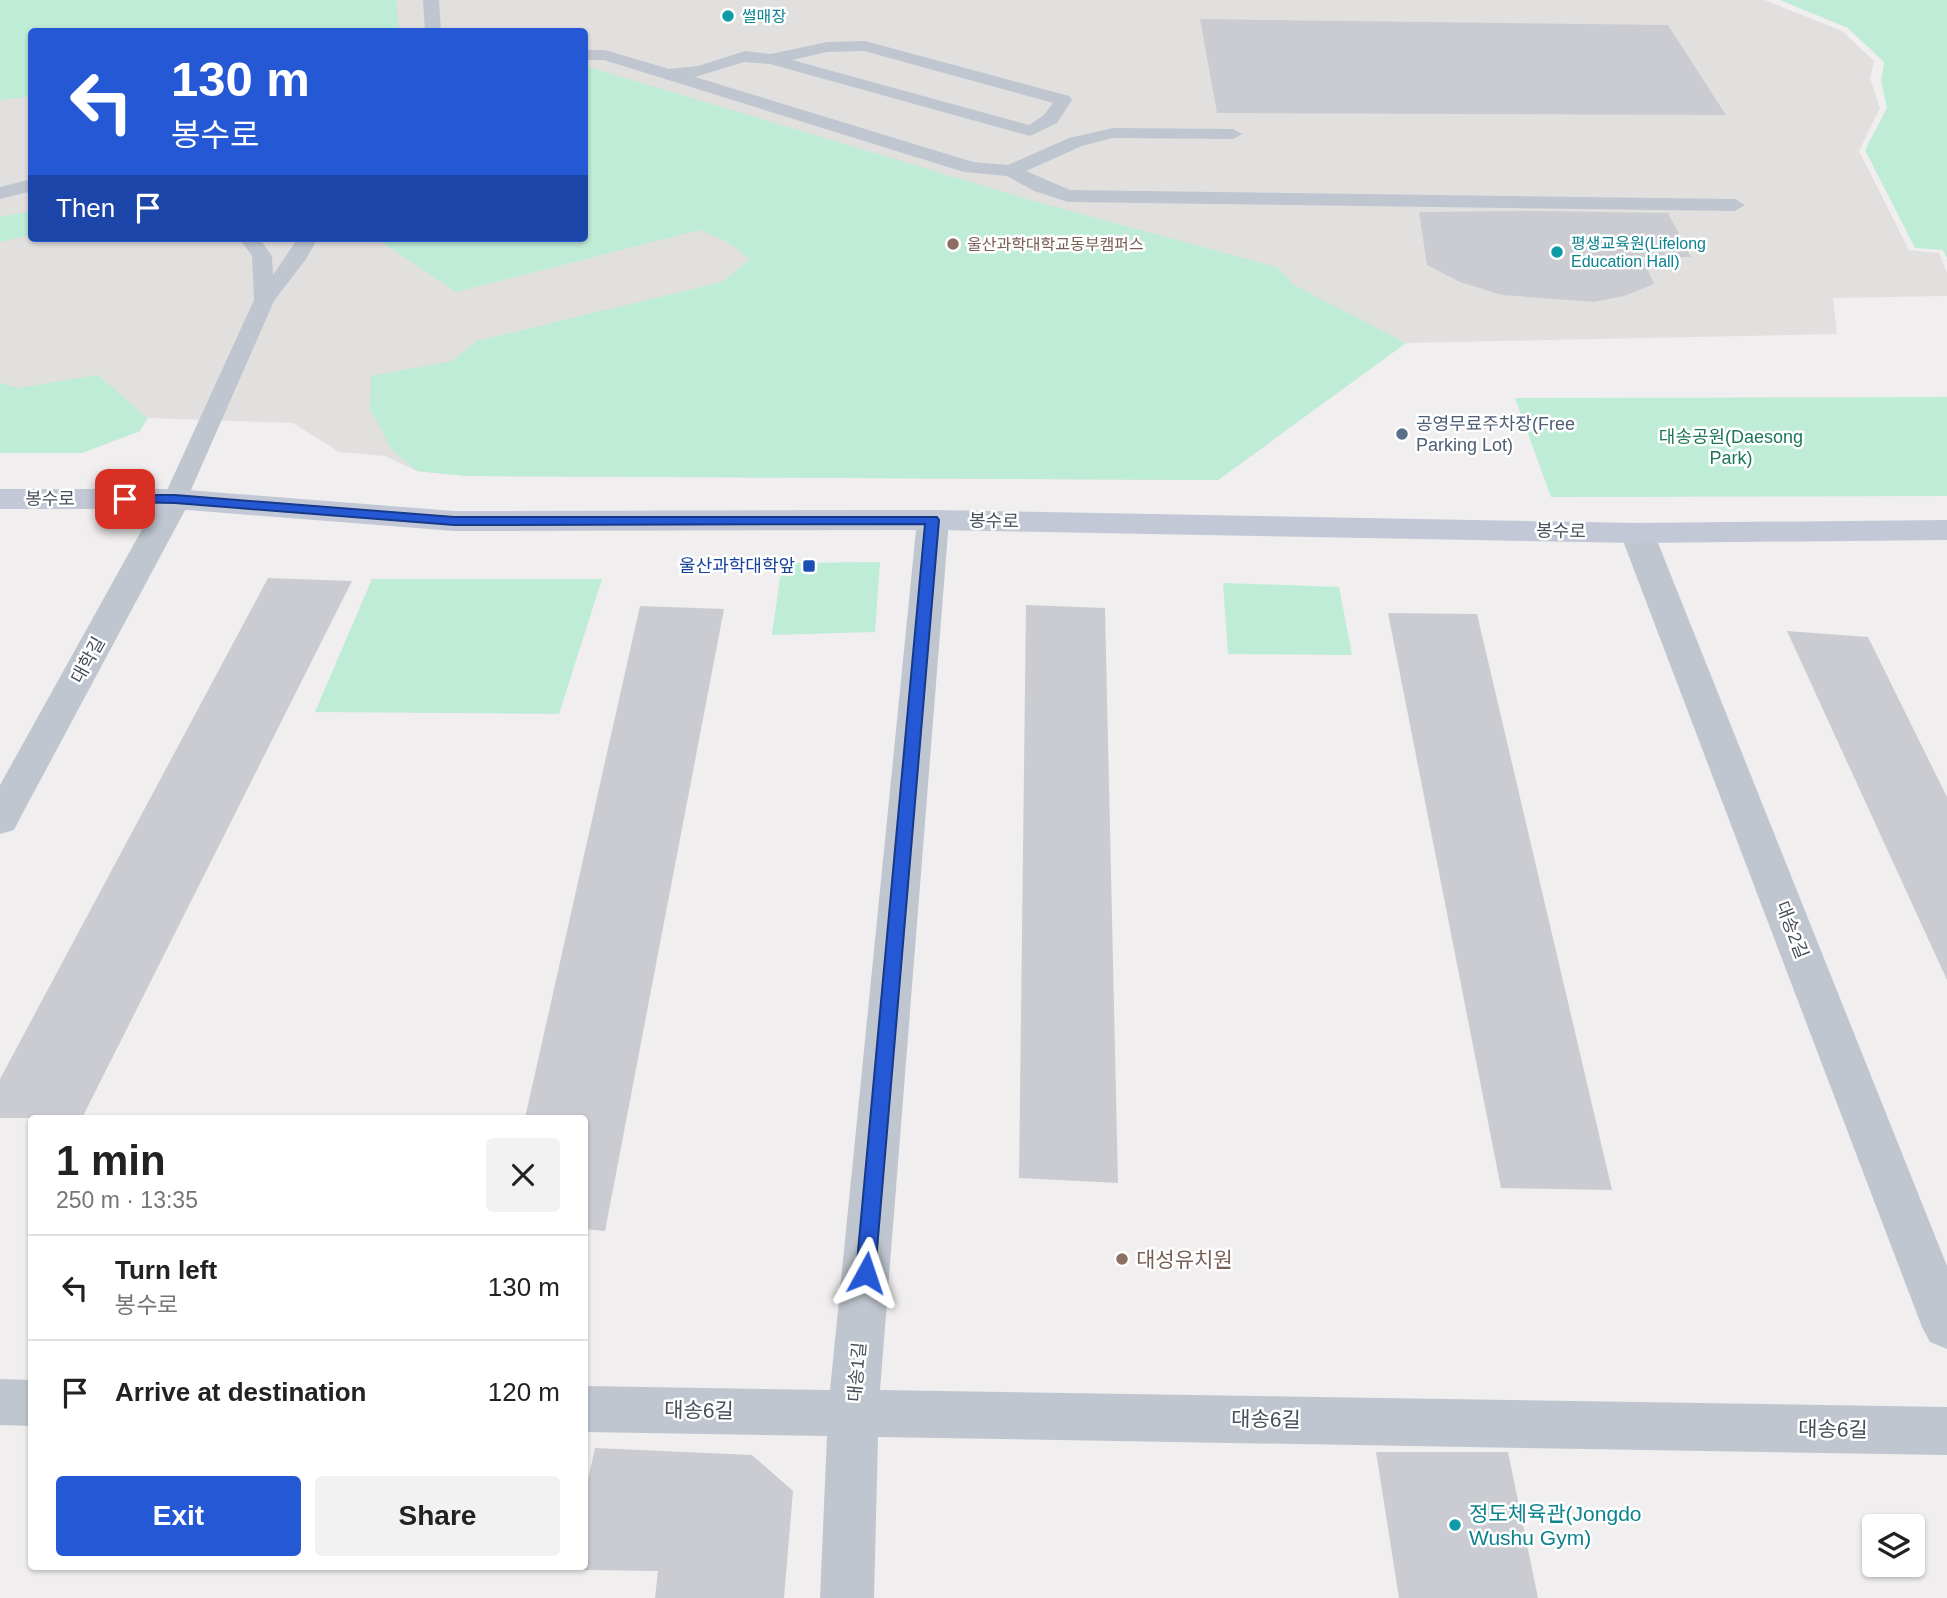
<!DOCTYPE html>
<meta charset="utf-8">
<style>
body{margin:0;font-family:Arial,"Noto Sans KR",sans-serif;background:#f2f2f2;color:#222;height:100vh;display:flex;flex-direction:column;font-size:26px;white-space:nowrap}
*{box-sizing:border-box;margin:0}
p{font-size:23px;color:#767676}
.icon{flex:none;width:38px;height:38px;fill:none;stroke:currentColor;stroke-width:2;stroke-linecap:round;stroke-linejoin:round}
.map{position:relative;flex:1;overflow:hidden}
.details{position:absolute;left:28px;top:1115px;width:560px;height:455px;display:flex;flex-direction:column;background:#fff;border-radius:7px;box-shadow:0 2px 5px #0004}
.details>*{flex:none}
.hud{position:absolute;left:28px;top:28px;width:560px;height:214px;border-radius:7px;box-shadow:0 2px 5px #0004;background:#2458d4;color:#fff;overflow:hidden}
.fabs{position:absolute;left:1862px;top:1514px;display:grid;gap:14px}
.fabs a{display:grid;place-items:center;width:63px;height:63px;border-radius:7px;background:#fff;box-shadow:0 2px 5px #0004;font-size:35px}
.pin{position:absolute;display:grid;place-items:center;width:60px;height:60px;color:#fff;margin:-30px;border-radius:14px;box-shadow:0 4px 10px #0006}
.me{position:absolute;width:77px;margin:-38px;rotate:5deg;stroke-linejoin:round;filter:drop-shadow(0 0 5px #0008)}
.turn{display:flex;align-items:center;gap:24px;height:147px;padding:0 28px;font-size:32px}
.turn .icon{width:91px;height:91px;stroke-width:2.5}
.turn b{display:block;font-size:49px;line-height:60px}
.then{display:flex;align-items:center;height:66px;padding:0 28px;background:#0003;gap:14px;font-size:26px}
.round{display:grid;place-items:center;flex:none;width:74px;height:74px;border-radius:7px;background:#f2f2f2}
.summary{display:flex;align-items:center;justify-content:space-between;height:119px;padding:0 28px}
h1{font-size:42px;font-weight:600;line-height:52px}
.primary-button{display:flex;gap:14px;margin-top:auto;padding:14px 28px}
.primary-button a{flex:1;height:80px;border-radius:7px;background:#2458d4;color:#fff;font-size:28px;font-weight:600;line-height:80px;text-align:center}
.primary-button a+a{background:#f2f2f2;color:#222}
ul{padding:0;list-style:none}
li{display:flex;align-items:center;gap:21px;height:105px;padding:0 28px;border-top:2px solid #e0e0e0}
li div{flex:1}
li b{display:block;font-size:26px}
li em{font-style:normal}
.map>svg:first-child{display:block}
.education{fill:#e1e0df;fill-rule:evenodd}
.green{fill:#bfecd7}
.building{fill:#cbccd2}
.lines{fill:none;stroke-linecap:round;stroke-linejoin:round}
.service{fill:#bfc6cf;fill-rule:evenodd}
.minor{fill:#bfc6cf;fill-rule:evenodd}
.tertiary{fill:#bfc6cf;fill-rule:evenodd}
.secondary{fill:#c2c8d6;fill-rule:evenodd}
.route{fill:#2458d4;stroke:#17398a;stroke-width:2}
.culture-dot{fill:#0f9aa8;stroke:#fff;stroke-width:2.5}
.education-dot{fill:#8d6e63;stroke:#fff;stroke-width:2.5}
.service-dot{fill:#5c6f8a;stroke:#fff;stroke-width:2.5}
.transit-dot{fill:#1a4fb4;stroke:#fff;stroke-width:2.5}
.labels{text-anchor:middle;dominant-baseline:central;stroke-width:5;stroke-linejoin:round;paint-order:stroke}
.far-culture-label{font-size:16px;fill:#0d838f;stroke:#fff;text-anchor:start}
.far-education-label{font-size:16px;fill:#785e54;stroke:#fff;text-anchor:start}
.service-label{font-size:18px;fill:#4e5e75;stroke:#fff;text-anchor:start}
.park-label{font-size:18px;fill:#1c7757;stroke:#fff}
.street-label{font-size:18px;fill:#474f5a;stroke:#fff}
.transit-label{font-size:18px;fill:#164399;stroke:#fff;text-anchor:end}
.near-education-label{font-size:21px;fill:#785e54;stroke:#fff;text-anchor:start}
.near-street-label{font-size:21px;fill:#474f5a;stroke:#fff}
.near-culture-label{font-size:21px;fill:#0d838f;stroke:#fff;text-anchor:start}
</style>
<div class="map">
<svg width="1947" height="1598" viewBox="0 0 1947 1598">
<rect width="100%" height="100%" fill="#f0eeee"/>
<path class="education" d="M0,0H1764L1842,31L1874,61L1870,78L1880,108L1859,151L1909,250L1939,253L1947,273V296L1833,298L1837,334L1406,343L1218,480L466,476L417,471L385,456L339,452L293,423L148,418L140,431L82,453H0ZM32,32H584V238H32Z"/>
<path class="green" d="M0,0H396L399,31L32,32L31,96L0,100Z
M1780,0H1947V258L1943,250L1915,248L1865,150L1887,108L1881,81L1884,62L1848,28Z
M585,66L1037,202L1277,267L1294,285L1406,343L1218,480L466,476L417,471L392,450L370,409L371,376L452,361L477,341L722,282L750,259L729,243L700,230L456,292L380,241L381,238H584Z
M31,211V235L0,242V217Z
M98,375L147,418L140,431L82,453H0V383L18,388Z
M1947,397V496L1551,497L1515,398Z
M880,562L875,632L772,635L782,563Z
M372,579H602L559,714L315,712Z
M1223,583L1339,587L1352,655L1228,654Z"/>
<path class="building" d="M1200,19L1668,25L1726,115L1217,113Z
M1538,211L1668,213L1691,257H1642L1654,284L1624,296L1594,302L1502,295L1460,282L1427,265L1419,212Z
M268,578L352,581L82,1118H0V1079Z
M1026,605L1105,608L1118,1183L1019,1178Z
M640,606L724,609L605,1231L584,1229V1118H525Z
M1388,613L1477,614L1612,1190L1501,1188Z
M1787,631L1868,637L1947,797V980Z
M595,1448L752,1455L793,1491L784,1598H655L658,1571L584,1570V1498Z
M1376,1452H1508L1538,1598H1399Z"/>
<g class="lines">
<path class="service" d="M423,0H439L441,32H425Z
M865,41L1069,96L1072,100L1057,123L1030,136L770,64L744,62L695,77L973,162L1008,165L1069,138L1113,128L1233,129L1242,134L1233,139L1113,138L1082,146L1026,171L1070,190L1735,199L1745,205L1735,211L1068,202L1034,191L1007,176L964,172L604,60H584V50H605L669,69L698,66L745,51L771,54L827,42ZM864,51L1053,103L1044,115L1029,125L792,60L827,52Z
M32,179V191L0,199V187Z
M239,238H259L272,256L273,275L298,238H318L306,259L274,301L187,499L183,504H167L163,499L254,300L252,256Z"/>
<path class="minor" d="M933,510L945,513L949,520L880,1390L1947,1407V1455L878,1437L874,1598H820L827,1436L584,1432V1386L830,1390L917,520L921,513Z
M1637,523L1649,526L1654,533L1947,1266V1349L1930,1342L1922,1327L1620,533L1625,526Z
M0,1379L32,1380V1426L0,1425Z"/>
<path class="tertiary" d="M175,489L186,492L191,499L19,820L14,830L0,834V785L159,499L164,492Z"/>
<path class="secondary" d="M0,489H175L454,511L933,510L1637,523L1947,520V540L1637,543L933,530L454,531L175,509H0Z"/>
</g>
<path class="route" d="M125,495H175L454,517H937L939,520L875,1273L873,1279L866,1281L859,1279L856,1273L925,524L454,525L175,503L120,502L118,499Z"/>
<g class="culture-dot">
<circle cx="728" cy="16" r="7"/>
<circle cx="1557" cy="252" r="7"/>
<circle cx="1455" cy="1525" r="7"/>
</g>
<g class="education-dot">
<circle cx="953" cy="244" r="7"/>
<circle cx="1122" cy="1259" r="7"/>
</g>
<circle class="service-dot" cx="1402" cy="434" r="7"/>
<rect class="transit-dot" x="802" y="559" width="14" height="14" rx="3.5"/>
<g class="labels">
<g class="far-culture-label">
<text x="742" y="16">썰매장</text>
<text x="1571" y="243">평생교육원(Lifelong<tspan x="1571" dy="18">Education Hall)</tspan></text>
</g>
<g class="far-education-label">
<text x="967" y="244">울산과학대학교동부캠퍼스</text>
</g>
<g class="service-label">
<text x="1416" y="424">공영무료주차장(Free<tspan x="1416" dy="21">Parking Lot)</tspan></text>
</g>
<g class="park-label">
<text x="1731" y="437">대송공원(Daesong<tspan x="1731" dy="21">Park)</tspan></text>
</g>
<g class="street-label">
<text x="50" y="499">봉수로</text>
<text transform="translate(994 521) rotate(1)">봉수로</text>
<text transform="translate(1561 531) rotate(1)">봉수로</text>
<text transform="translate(88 660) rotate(-61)">대학길</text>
<text transform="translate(1792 930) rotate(69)">대송2길</text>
<text transform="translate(857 1372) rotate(-85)">대송1길</text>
</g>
<g class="transit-label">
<text x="795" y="566">울산과학대학앞</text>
</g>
<g class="near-education-label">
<text x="1136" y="1259">대성유치원</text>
</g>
<g class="near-street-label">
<text transform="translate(699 1410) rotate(1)">대송6길</text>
<text transform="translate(1266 1419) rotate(1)">대송6길</text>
<text transform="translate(1833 1429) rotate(1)">대송6길</text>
</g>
<g class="near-culture-label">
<text x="1469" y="1513">정도체육관(Jongdo<tspan x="1469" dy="24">Wushu Gym)</tspan></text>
</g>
</g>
</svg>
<div class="fabs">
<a><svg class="icon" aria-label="layers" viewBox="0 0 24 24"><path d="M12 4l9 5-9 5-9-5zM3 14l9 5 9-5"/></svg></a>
</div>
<div class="pin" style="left:125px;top:499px;background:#d93025"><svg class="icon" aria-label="arrive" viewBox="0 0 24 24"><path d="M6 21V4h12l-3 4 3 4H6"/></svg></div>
<svg class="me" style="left:866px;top:1273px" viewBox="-20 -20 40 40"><path d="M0-17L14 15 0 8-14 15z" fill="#2458d4" stroke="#fff" stroke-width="4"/></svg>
<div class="hud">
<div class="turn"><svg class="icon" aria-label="left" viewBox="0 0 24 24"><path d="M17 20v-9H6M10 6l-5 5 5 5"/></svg><div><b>130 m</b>봉수로</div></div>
<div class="then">Then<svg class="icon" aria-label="arrive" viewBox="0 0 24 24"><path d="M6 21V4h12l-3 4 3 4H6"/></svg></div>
</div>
<section class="details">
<div class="summary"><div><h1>1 min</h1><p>250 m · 13:35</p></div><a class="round"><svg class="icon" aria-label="close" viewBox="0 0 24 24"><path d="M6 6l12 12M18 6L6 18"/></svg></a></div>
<ul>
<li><svg class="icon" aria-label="left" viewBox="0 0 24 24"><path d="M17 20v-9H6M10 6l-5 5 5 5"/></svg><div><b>Turn left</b><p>봉수로</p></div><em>130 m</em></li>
<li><svg class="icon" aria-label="arrive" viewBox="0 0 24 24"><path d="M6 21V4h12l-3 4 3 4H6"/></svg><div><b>Arrive at destination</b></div><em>120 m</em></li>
</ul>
<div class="primary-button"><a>Exit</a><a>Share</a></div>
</section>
</div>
